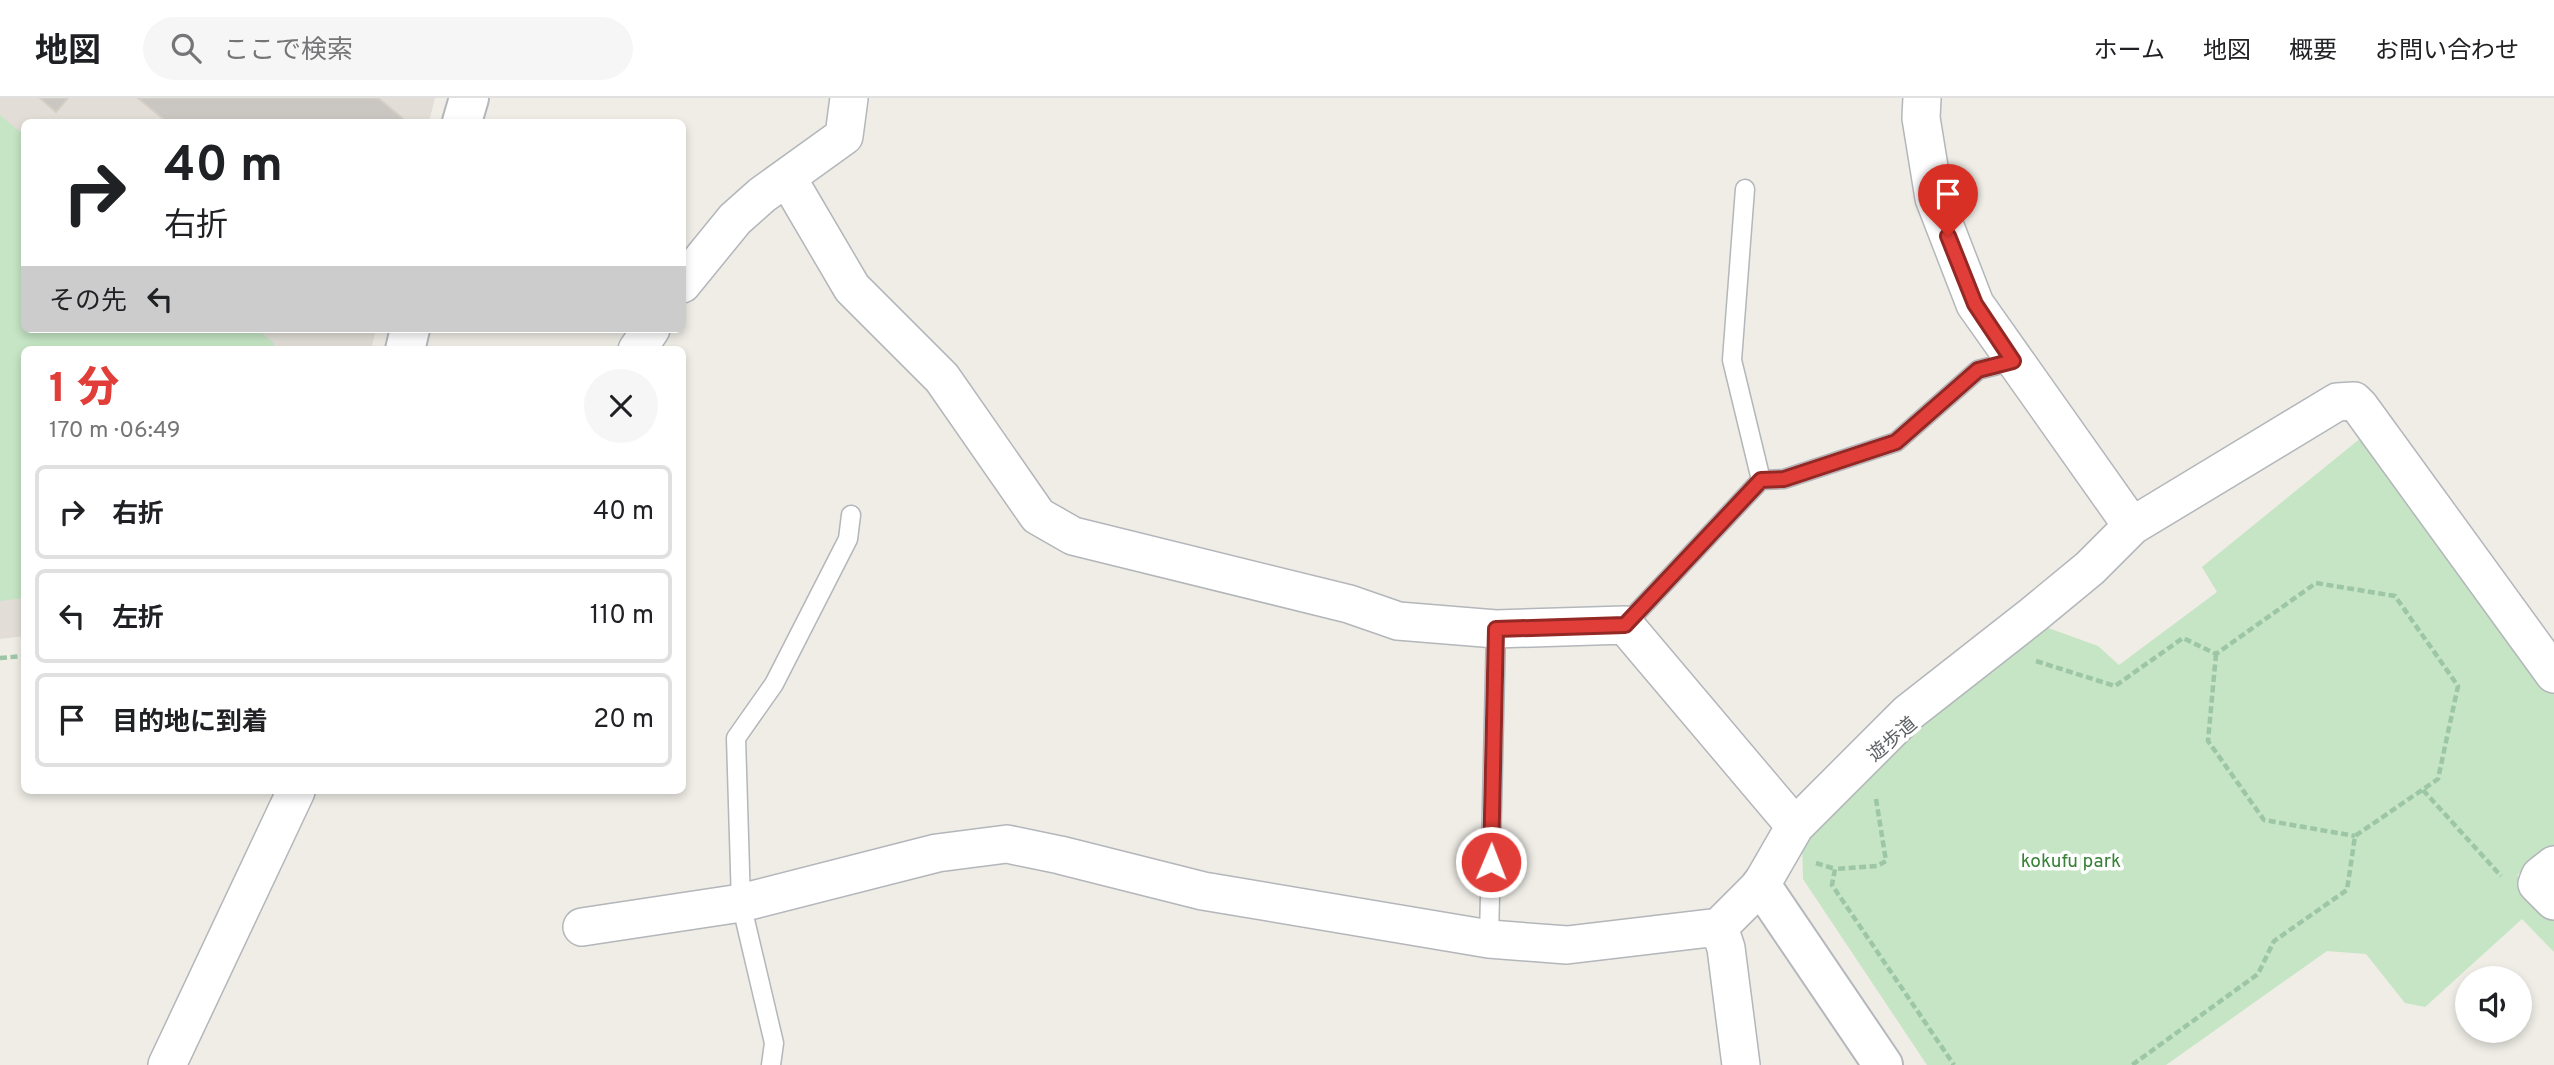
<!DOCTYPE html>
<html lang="ja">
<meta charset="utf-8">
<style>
body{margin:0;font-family:Overpass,"Noto Sans JP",sans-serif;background:#f6f6f6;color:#202124;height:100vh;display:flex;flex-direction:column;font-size:26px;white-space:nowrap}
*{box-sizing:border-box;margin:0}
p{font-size:23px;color:#757577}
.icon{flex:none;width:38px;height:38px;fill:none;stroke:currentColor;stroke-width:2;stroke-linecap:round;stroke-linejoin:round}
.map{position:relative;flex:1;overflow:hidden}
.details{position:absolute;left:21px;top:248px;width:665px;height:448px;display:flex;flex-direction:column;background:#fff;border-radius:10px;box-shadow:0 4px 10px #0003}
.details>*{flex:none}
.top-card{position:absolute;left:21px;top:21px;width:665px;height:214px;border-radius:10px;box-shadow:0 4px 10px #0003;background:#fff;color:#202124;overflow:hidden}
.fabs{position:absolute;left:2455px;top:868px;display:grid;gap:14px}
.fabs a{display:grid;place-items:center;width:77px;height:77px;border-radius:50%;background:#fff;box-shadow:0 4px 10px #0003;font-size:35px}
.pin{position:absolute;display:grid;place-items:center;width:60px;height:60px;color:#fff;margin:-72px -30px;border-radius:50% 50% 50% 0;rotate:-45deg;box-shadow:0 0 7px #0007}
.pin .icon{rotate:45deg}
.me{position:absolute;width:77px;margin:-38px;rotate:1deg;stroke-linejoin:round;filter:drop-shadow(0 0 5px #0008)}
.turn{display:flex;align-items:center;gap:24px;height:147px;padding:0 28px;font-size:32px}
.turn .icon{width:91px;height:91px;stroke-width:2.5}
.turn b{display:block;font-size:49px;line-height:60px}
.then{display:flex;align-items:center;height:66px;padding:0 28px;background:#0003;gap:14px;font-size:26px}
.round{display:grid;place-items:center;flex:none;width:74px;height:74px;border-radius:37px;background:#f6f6f6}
.headline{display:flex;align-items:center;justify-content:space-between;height:119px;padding:0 28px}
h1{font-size:42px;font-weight:800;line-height:52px;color:#e23e39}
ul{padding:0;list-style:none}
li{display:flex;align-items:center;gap:21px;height:94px;margin:0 14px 10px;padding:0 14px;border:4px solid #e0e0e0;border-radius:10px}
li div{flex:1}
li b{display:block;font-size:26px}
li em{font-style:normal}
header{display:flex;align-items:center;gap:42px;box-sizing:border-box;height:98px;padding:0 35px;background:#fff;border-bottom:2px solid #e0e0e0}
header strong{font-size:33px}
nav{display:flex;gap:38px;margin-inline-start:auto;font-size:24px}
.search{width:490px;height:63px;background:#f6f6f6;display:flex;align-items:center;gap:18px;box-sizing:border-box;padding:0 24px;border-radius:38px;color:#757577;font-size:26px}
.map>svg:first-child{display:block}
.education{fill:#e2ded7}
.green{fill:#c5e5c4}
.building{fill:#cac7c2;stroke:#d4cec4;stroke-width:2}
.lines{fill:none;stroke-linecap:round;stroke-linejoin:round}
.lane-casing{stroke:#b3b6ba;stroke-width:21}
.street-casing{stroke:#b3b6ba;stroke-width:40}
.secondary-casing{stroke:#b4b8bc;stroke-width:42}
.path{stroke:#9dc6a6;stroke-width:4.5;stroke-dasharray:7 3.5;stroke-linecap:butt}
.lane{stroke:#fff;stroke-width:18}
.street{stroke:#fff;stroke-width:37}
.secondary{stroke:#fff;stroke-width:38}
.route-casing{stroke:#932825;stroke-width:18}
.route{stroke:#e23e39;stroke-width:12}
.labels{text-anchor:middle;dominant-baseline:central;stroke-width:7;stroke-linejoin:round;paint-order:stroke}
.street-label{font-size:19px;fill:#5d6165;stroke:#fff}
.park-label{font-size:19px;fill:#398238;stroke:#fff}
</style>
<header>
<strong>地図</strong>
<div class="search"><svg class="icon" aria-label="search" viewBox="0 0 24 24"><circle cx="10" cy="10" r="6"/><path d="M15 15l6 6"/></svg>ここで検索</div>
<nav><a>ホーム</a><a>地図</a><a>概要</a><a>お問い合わせ</a></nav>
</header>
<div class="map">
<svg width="2554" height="967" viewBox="0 0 2554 967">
<rect width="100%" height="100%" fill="#efede6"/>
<path class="education" d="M0,0H435L429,24H24V231H376L371,252H24V538L0,541Z"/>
<path class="green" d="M0,17L24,37V231H257L274,245V252H24V500L0,503Z
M2367,335L2554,590V748L2517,777L2554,816V854L2522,821L2425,909L2405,905L2366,856L2327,853L2166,967H1927L1803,781L1802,743L1875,660L2040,527L2098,548L2119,567L2217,494L2202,469Z"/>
<path class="building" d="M40,0H68L56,14Z
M138,0H378L407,24H167Z"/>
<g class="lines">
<defs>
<path id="lane" d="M1745,91L1732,262L1761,382
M1625,527L1761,382L1784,381L1896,344L1978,272L2013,263
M1489,841L1496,531
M771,967L774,945L741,805L736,640L774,586L848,441L851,417"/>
<path id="street" d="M1922,0L1921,20L1934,100L1975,206L2132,428
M788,81L852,190L942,280L1038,418L1073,438L1349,506L1398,523L1496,531L1625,527L1795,728
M682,186L735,121L762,97L844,38L849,0
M637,252L651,231
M2554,767L2540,778L2537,786L2554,803
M582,829L741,805L937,755L1007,746L1060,757L1203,793L1489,841L1567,847L1719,829
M167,967L296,693
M1741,967L1726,850L1719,829L1761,787L1795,728L1908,615L2033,517L2090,470L2132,428L2337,304L2354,303L2360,309L2554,576"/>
<path id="secondary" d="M462,24L469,0
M405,252L410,231
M1761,787L1883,967"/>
</defs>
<use href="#lane" class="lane-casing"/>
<use href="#street" class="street-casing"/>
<use href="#secondary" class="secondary-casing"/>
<path class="path" d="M2216,556L2208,643L2264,722L2355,738
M0,560L24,558
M2036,563L2115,588L2183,540L2216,556L2316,485L2395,498L2458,588L2438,681L2355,738L2347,792L2274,843L2258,876L2132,967
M2423,692L2501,778
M1876,701L1886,763L1877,768L1835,771L1832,787L1954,967
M1816,765L1835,771"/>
<use href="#lane" class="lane"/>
<use href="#street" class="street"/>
<use href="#secondary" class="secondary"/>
</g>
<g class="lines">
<defs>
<path id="route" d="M1491,764L1496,531L1625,527L1761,382L1784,381L1896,344L1978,272L2013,263L1975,206L1948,138"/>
</defs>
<use href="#route" class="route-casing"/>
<use href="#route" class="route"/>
</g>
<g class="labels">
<g class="street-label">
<text transform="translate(1893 642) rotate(-40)">遊歩道</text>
</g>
<g class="park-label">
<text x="2071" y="764">kokufu park</text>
</g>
</g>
</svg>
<div class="fabs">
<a><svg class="icon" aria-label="sound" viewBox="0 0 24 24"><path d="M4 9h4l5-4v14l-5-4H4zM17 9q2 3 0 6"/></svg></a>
</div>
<div class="pin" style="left:1948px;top:138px;background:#d93025"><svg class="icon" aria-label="arrive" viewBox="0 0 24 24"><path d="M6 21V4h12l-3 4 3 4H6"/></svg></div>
<svg class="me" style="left:1491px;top:764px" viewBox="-20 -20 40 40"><circle r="17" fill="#e23e39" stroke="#fff" stroke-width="3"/><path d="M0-11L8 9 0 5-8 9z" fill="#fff"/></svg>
<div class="top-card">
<div class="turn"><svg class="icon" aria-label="right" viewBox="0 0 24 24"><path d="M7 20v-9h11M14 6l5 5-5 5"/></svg><div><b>40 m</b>右折</div></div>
<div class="then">その先<svg class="icon" aria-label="left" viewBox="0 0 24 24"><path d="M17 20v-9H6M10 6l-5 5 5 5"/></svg></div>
</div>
<section class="details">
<div class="headline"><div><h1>1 分</h1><p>170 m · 06:49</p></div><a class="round"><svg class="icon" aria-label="close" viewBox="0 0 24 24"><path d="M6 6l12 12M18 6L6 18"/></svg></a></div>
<ul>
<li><svg class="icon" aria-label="right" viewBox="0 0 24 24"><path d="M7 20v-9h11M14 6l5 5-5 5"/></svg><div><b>右折</b></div><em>40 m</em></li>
<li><svg class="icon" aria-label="left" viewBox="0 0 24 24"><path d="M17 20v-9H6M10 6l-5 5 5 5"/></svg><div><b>左折</b></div><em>110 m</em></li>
<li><svg class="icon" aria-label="arrive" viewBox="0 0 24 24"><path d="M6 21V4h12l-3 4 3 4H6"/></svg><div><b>目的地に到着</b></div><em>20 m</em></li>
</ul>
</section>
</div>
